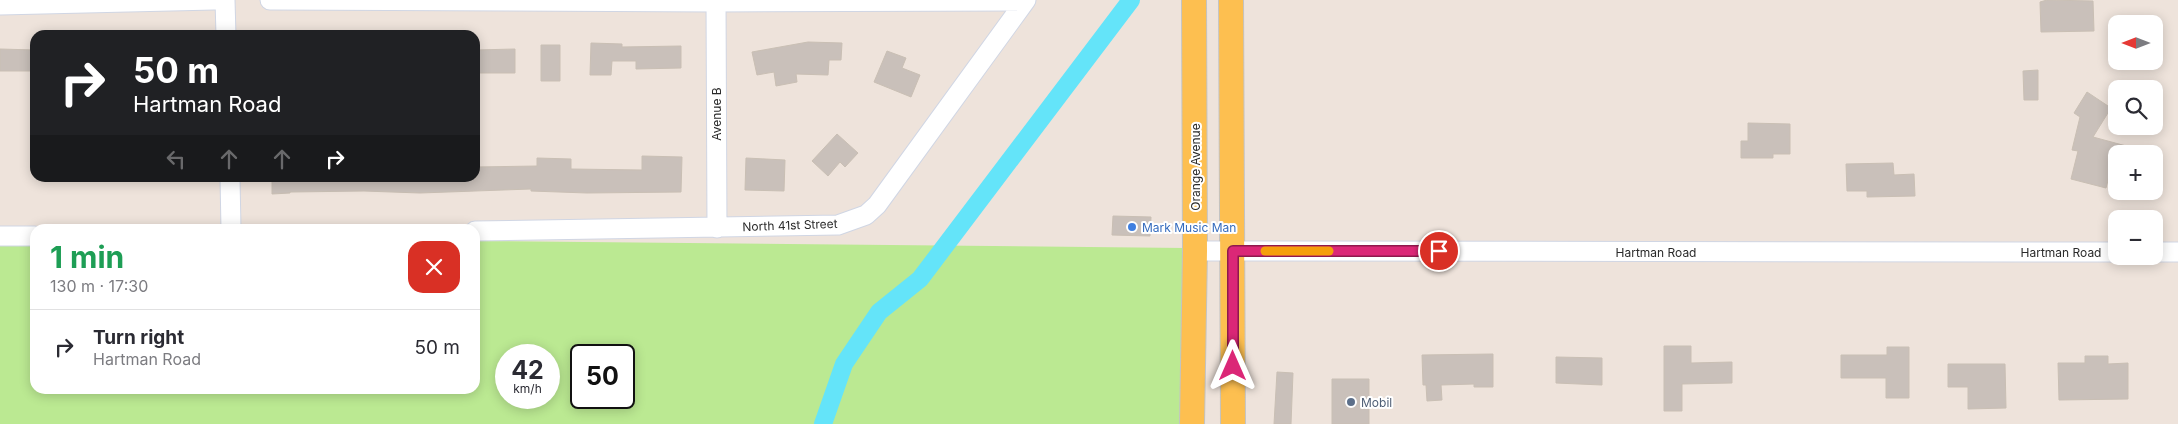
<!DOCTYPE html>
<meta charset="utf-8">
<style>
body{margin:0;font-family:Inter,sans-serif;background:#f2f2f3;color:#2b2b33;height:100vh;display:flex;flex-direction:column;font-size:19px;white-space:nowrap}
*{box-sizing:border-box;margin:0}
p{font-size:16px;color:#7c7c81}
.icon{flex:none;width:28px;height:28px;fill:none;stroke:currentColor;stroke-width:2;stroke-linecap:round;stroke-linejoin:round}
.map{position:relative;flex:1;overflow:hidden}
.drawer{position:absolute;left:30px;top:224px;width:450px;height:170px;display:flex;flex-direction:column;background:#fff;border-radius:15px;box-shadow:0 2px 12px #0003}
.drawer>*{flex:none}
.hud{position:absolute;left:30px;top:30px;width:450px;height:152px;border-radius:15px;box-shadow:0 2px 12px #0003;background:#202124;color:#fff;overflow:hidden}
.needle{width:32px;rotate:270deg}
.controls{position:absolute;left:2108px;top:15px;display:grid;gap:10px}
.controls a{display:grid;place-items:center;width:55px;height:55px;border-radius:10px;background:#fff;box-shadow:0 2px 12px #0003;font-size:25px}
.speed{position:absolute;left:495px;top:344px;display:flex;gap:10px;font-size:25px;font-weight:700;text-align:center}
.speed>*{display:grid;place-content:center;width:65px;height:65px;border-radius:50%;background:#fff;box-shadow:0 2px 12px #0003;line-height:1}
.speed small{font-size:12px;font-weight:400}
.speed .limit{border:2px solid #111;border-radius:8px;background:#fff;color:#111}
.pin{position:absolute;display:grid;place-items:center;width:42px;height:42px;color:#fff;margin:-21px;border:2px solid #fff;border-radius:50%;box-shadow:0 1px 5px #0007}
.me{position:absolute;width:55px;margin:-28px;rotate:0deg;stroke-linejoin:round;filter:drop-shadow(0 0 4px #0008)}
.turn{display:flex;align-items:center;gap:18px;height:105px;padding:0 20px;font-size:22px}
.turn .icon{width:65px;height:65px;stroke-width:2.5}
.turn b{display:block;font-size:35px;line-height:42px}
.lanes{display:flex;align-items:center;height:48px;padding:0 20px;background:#0003;justify-content:center;gap:25px;direction:ltr}
.lanes .off{opacity:.35}
.round{display:grid;place-items:center;flex:none;width:52px;height:52px;border-radius:15px;background:#f2f2f3}
.summary{display:flex;align-items:center;justify-content:space-between;height:85px;padding:0 20px}
h1{font-size:30px;font-weight:700;line-height:38px;color:#1e9e55}
ul{padding:0;list-style:none}
li{display:flex;align-items:center;gap:15px;height:75px;padding:0 20px;border-top:1px solid #e1e1e2}
li div{flex:1}
li b{display:block;font-size:19px}
li em{font-style:normal}
.map>svg:first-child{display:block}
.green{fill:#bbe992;fill-rule:evenodd}
.lines{fill:none;stroke-linecap:round;stroke-linejoin:round}
.canal{stroke:#64e4f9;stroke-width:18}
.building{fill:#c9c0ba;stroke:#c9bfb4}
.minor-casing{stroke:#d0d6e4;stroke-width:21}
.major-casing{stroke:#c3c3c3;stroke-width:26}
.minor{stroke:#fff;stroke-width:19}
.major{stroke:#fdbf50;stroke-width:24}
.route-casing{stroke:#8e194d;stroke-width:12}
.route{stroke:#db2777;stroke-width:9}
.slow{stroke:#f59e0b;stroke-width:9}
.shop-dot{fill:#3f7fe0;stroke:#fff;stroke-width:2}
.service-dot{fill:#5c6f8a;stroke:#fff;stroke-width:2}
.labels{text-anchor:middle;dominant-baseline:central;stroke-width:4;stroke-linejoin:round;paint-order:stroke}
.street-label{font-size:12px;fill:#2a2a2a;stroke:#fff}
.shop-label{font-size:12px;fill:#366cbe;stroke:#fff;text-anchor:start}
.service-label{font-size:12px;fill:#4e5e75;stroke:#fff;text-anchor:start}
</style>
<div class="map">
<svg width="2178" height="424" viewBox="0 0 2178 424">
<rect width="100%" height="100%" fill="#eee3db"/>
<path class="green" d="M475,241L1186,248L1183,424H0V245L35,244V389H475ZM506,355H549V398H506ZM581,355H624V398H581Z"/>
<g class="lines">
<path class="canal" d="M823,424L844,364L879,312L920,279L1131,0"/>
</g>
<path class="building" d="M2047,0L2093,1L2094,31L2041,32L2040,2Z
M808,42L842,43L841,60H829L828,75L796,74L797,82L776,86L774,72L757,75L752,52Z
M591,43L622,44V47L681,46V68L636,69V61H612L611,75H590Z
M541,45H560V81H541Z
M0,49L35,50V71H0Z
M515,49V73H476V50Z
M887,51L906,58L902,68L920,75L911,97L874,82Z
M2038,70V100H2024L2023,71Z
M2087,92L2111,108L2093,137L2141,150L2140,154H2116V162L2113,161L2106,188L2071,179L2078,151L2072,150L2080,117L2074,113Z
M1748,123L1790,124V154H1773V158H1741V141H1748Z
M837,134L858,153L845,167L840,162L828,176L812,161Z
M642,156L682,157L681,192L587,193L531,191V189L420,193L364,191L290,192V193L272,194V178H476V167L537,166V158L571,159V169L642,170Z
M746,158L785,160L784,191L745,190Z
M1893,163L1894,175L1914,174L1915,196L1867,197V191H1847L1846,164Z
M1113,216L1151,217L1150,236L1112,235Z
M1664,346H1691V363L1732,362V383L1682,384V411H1664Z
M1887,347H1909V398H1886V378H1841V355H1887Z
M1493,354V387H1474V384L1441,385L1442,400L1427,401L1426,385H1423L1422,355Z
M2085,356H2108V364L2128,363V399L2059,400L2058,363H2085Z
M1556,357L1602,358V385L1556,383Z
M1948,364H2005L2006,408L1968,409V387H1948Z
M1277,372L1293,373L1291,424H1274Z
M1332,379H1369V424H1332Z"/>
<g class="lines">
<defs>
<path id="minor" d="M225,0L226,35
M270,0L716,2L1025,1
M716,0L717,228
M0,5L214,0
M230,178L231,229
M475,231L838,225L866,215L877,205L1026,0
M0,236H35
M1195,251L2116,252
M2154,252H2178"/>
<path id="major" d="M1231,0L1233,424
M1192,424L1195,251L1194,0"/>
</defs>
<use href="#minor" class="minor-casing"/>
<use href="#major" class="major-casing"/>
<use href="#minor" class="minor"/>
<use href="#major" class="major"/>
</g>
<g class="lines">
<defs>
<path id="route" d="M1233,366V251H1439"/>
</defs>
<use href="#route" class="route-casing"/>
<use href="#route" class="route"/>
<path class="slow" d="M1265,251H1329"/>
</g>
<circle class="shop-dot" cx="1132" cy="227" r="5"/>
<circle class="service-dot" cx="1351" cy="402" r="5"/>
<g class="labels">
<g class="street-label">
<text transform="translate(716 114) rotate(-90)">Avenue B</text>
<text transform="translate(1195 167) rotate(-90)">Orange Avenue</text>
<text transform="translate(790 225) rotate(-2)">North 41st Street</text>
<text x="1656" y="252">Hartman Road</text>
<text x="2061" y="252">Hartman Road</text>
</g>
<g class="shop-label">
<text x="1142" y="227">Mark Music Man</text>
</g>
<g class="service-label">
<text x="1361" y="402">Mobil</text>
</g>
</g>
</svg>
<div class="controls">
<a><svg class="needle" viewBox="-14 -14 28 28"><path d="M0-13l5 13h-10z" fill="#e53935"/><path d="M0 13l5-13h-10z" fill="#7c7c81"/></svg></a>
<a><svg class="icon" aria-label="search" viewBox="0 0 24 24"><circle cx="10" cy="10" r="6"/><path d="M15 15l6 6"/></svg></a>
<a>+</a>
<a>−</a>
</div>
<div class="speed"><div>42<small>km/h</small></div><div class="limit">50</div></div>
<div class="pin" style="left:1439px;top:251px;background:#d93025"><svg class="icon" aria-label="arrive" viewBox="0 0 24 24"><path d="M6 21V4h12l-3 4 3 4H6"/></svg></div>
<svg class="me" style="left:1233px;top:366px" viewBox="-20 -20 40 40"><path d="M0-17L14 15 0 8-14 15z" fill="#db2777" stroke="#fff" stroke-width="4"/></svg>
<div class="hud">
<div class="turn"><svg class="icon" aria-label="right" viewBox="0 0 24 24"><path d="M7 20v-9h11M14 6l5 5-5 5"/></svg><div><b>50 m</b>Hartman Road</div></div>
<div class="lanes"><svg class="icon off" aria-label="left" viewBox="0 0 24 24"><path d="M17 20v-9H6M10 6l-5 5 5 5"/></svg><svg class="icon off" aria-label="ahead" viewBox="0 0 24 24"><path d="M12 20V5M6 11l6-6 6 6"/></svg><svg class="icon off" aria-label="ahead" viewBox="0 0 24 24"><path d="M12 20V5M6 11l6-6 6 6"/></svg><svg class="icon" aria-label="right" viewBox="0 0 24 24"><path d="M7 20v-9h11M14 6l5 5-5 5"/></svg></div>
</div>
<section class="drawer">
<div class="summary"><div><h1>1 min</h1><p>130 m · 17:30</p></div><a class="round" style="background:#d93025;color:#fff"><svg class="icon" aria-label="close" viewBox="0 0 24 24"><path d="M6 6l12 12M18 6L6 18"/></svg></a></div>
<ul>
<li><svg class="icon" aria-label="right" viewBox="0 0 24 24"><path d="M7 20v-9h11M14 6l5 5-5 5"/></svg><div><b>Turn right</b><p>Hartman Road</p></div><em>50 m</em></li>
</ul>
</section>
</div>
